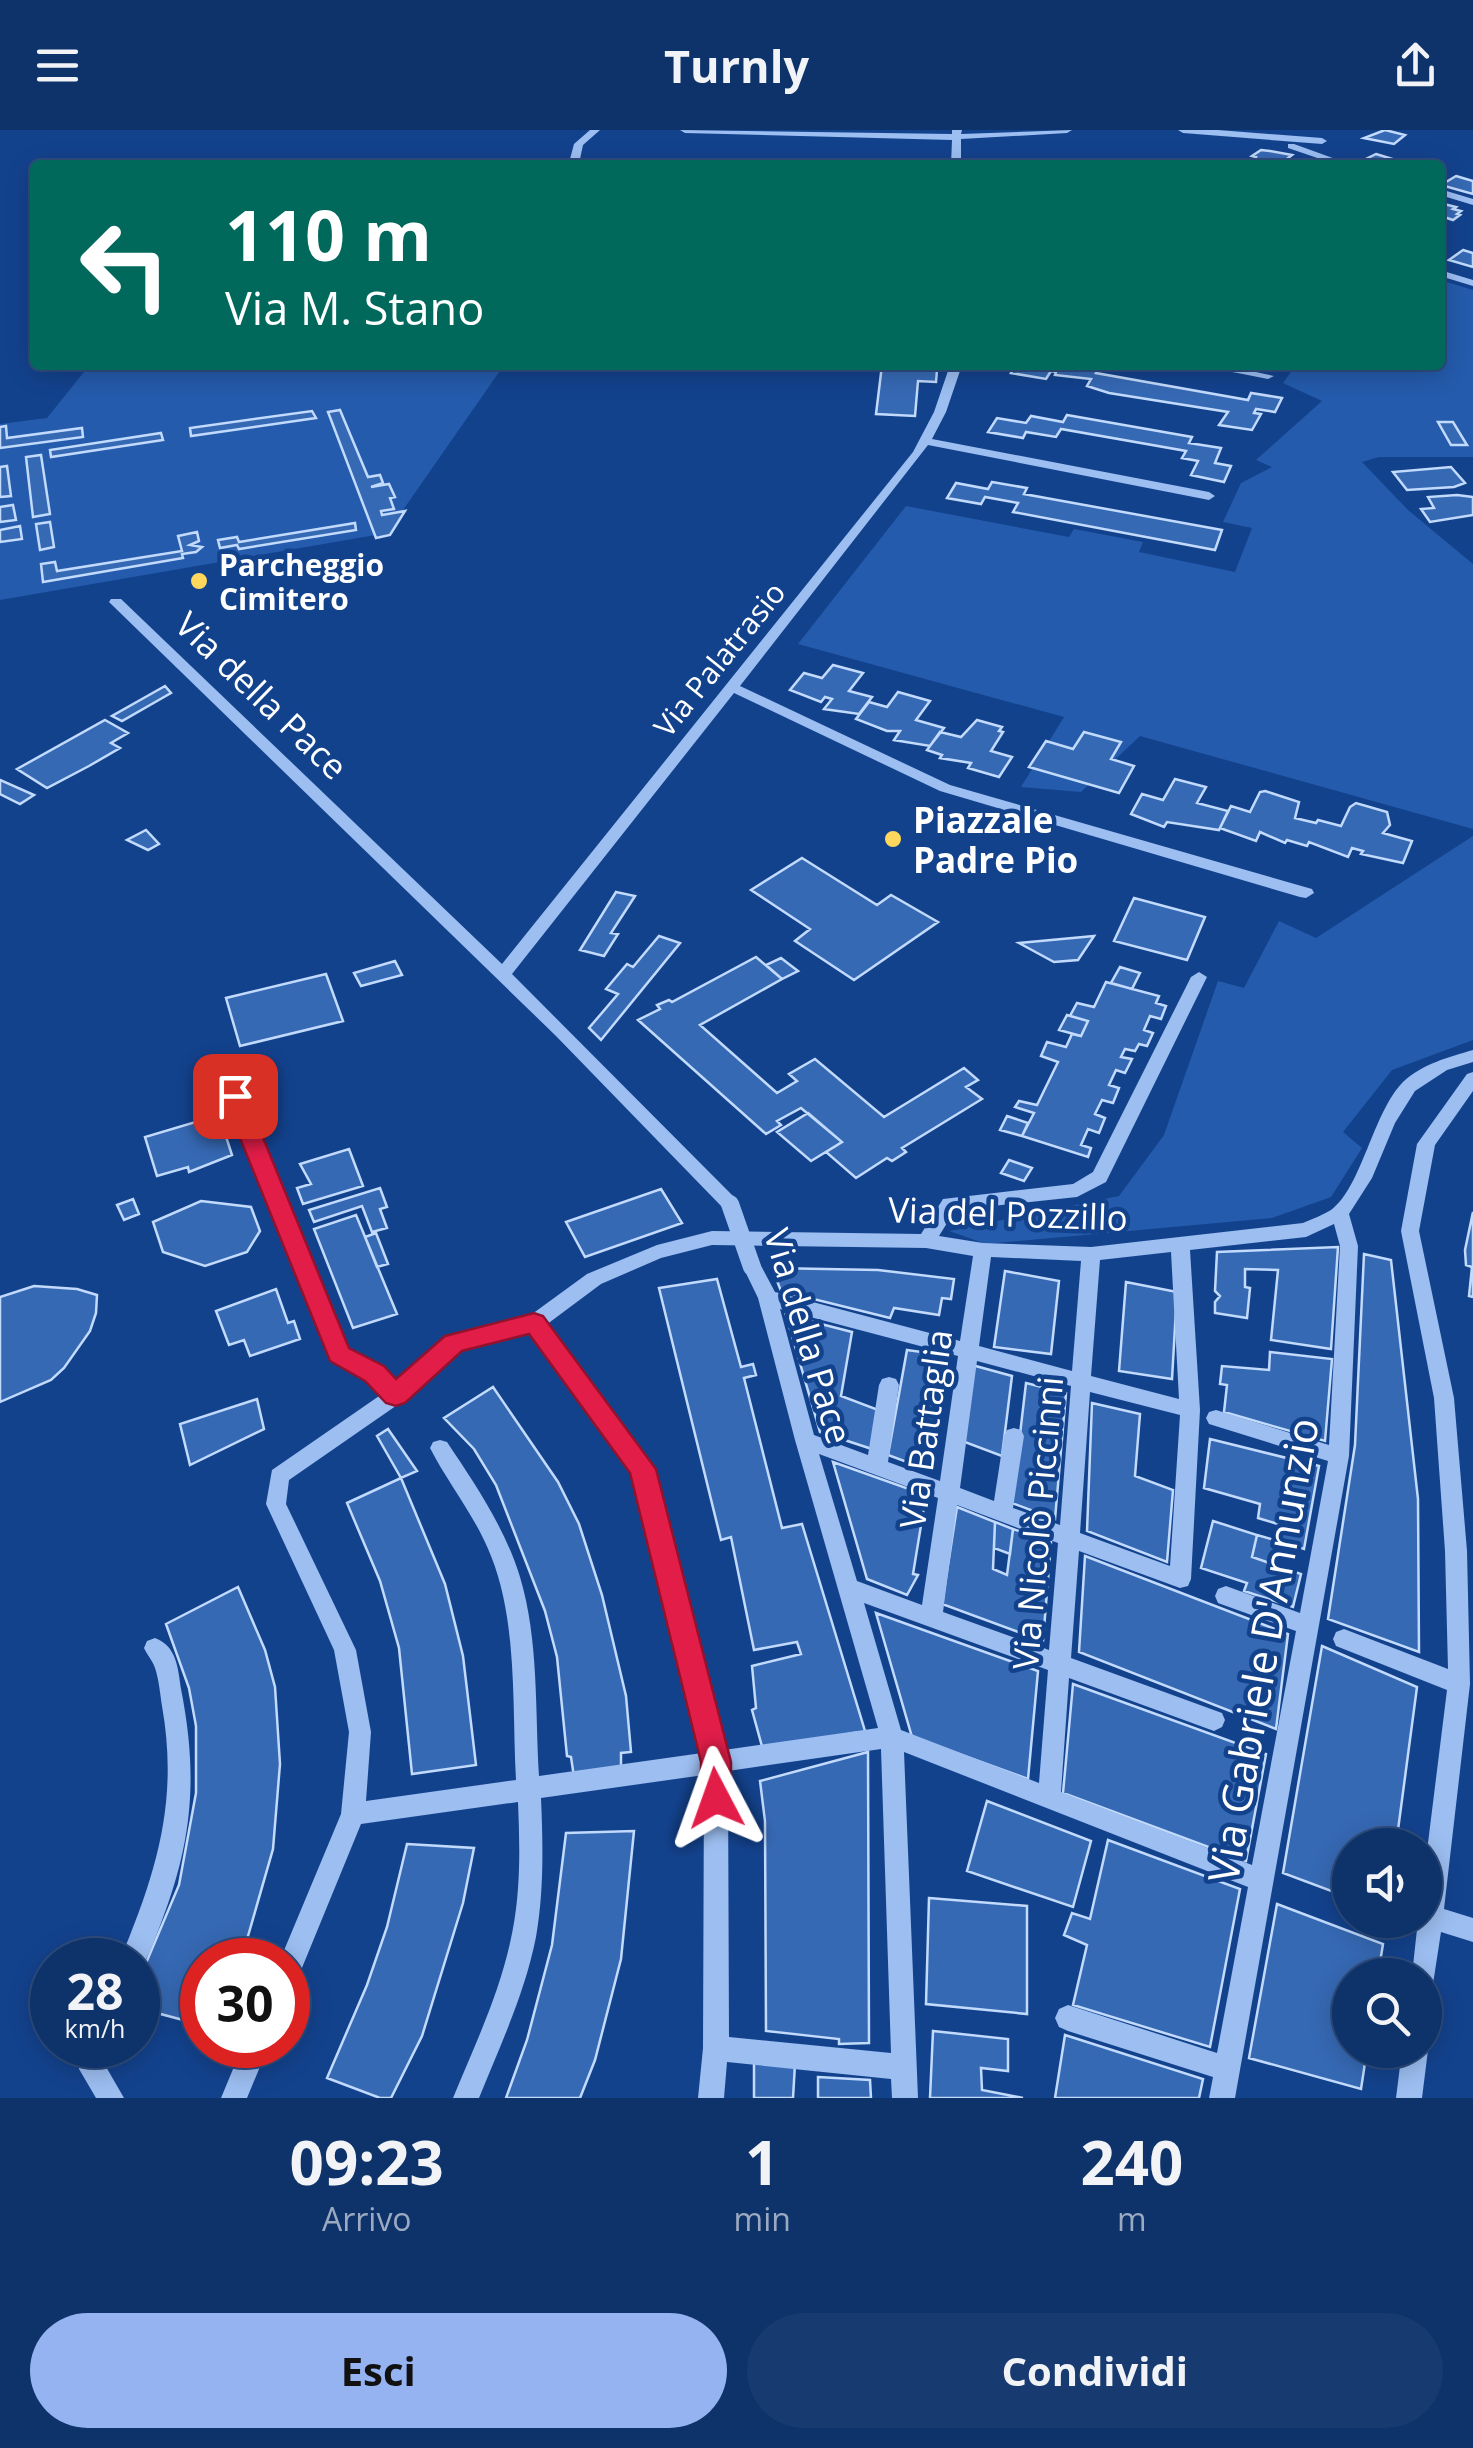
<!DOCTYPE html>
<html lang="it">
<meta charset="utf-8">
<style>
body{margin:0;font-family:"Open Sans",sans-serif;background:#173a70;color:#f1f3f6;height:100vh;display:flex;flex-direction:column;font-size:38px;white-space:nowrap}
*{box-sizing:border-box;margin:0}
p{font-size:32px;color:#9baac1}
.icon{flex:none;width:55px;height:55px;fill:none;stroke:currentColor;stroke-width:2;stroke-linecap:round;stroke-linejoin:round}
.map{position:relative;height:1968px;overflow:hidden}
.details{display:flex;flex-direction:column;background:#0e326a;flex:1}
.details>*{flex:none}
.hud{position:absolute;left:30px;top:30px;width:1415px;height:210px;border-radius:10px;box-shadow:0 5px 25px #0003,0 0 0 2px #2e4d7e;background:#00695c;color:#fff;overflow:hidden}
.tools{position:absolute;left:1332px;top:1698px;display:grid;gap:20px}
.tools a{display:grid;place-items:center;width:110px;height:110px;border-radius:50%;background:#0e326a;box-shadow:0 5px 25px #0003,0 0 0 2px #2e4d7e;font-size:50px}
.speed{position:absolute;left:30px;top:1808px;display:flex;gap:20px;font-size:50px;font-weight:700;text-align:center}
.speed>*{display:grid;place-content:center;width:130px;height:130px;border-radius:50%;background:#0e326a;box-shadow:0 5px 25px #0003,0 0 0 2px #2e4d7e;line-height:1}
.speed small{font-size:25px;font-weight:400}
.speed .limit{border:15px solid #d22;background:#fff;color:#111}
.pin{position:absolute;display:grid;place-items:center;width:85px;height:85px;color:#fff;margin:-42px;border-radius:20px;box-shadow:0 5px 15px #0006}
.me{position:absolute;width:110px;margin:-55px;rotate:356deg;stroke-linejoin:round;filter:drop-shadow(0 0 8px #0008)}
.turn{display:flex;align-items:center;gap:35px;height:210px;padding:0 30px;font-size:45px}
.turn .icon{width:130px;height:130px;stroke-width:2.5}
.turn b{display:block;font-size:70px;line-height:85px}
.eta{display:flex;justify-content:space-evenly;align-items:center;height:170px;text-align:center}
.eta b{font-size:60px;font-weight:700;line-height:70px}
.button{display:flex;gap:20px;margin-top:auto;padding:20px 30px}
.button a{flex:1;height:115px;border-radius:60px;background:#95b2f1;color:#111;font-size:40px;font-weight:700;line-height:115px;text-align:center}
.button a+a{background:#173a70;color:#f1f3f6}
header{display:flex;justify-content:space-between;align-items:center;height:130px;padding:0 30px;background:#0e326a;font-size:45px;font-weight:700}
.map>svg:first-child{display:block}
.green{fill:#245bac}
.building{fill:#3669b4;stroke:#c2dafc;stroke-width:2.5}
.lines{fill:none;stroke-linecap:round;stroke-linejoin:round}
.minor{fill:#9cbef1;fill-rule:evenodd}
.minor-bridge{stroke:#9cbef1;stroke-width:18}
.route{fill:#e11d48;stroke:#92132f;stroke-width:2.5}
.poi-dot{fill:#ffd75c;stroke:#13428d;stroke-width:4}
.labels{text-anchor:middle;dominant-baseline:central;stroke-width:9;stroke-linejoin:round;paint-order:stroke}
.far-poi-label{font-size:30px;font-weight:bold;fill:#fff;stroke:#13428d;text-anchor:start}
.far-street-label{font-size:30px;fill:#fff;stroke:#13428d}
.street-label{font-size:35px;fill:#fff;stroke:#13428d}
.poi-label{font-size:35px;font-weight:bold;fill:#fff;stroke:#13428d;text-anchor:start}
.near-street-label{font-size:42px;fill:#fff;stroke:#13428d}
</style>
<header><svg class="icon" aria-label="menu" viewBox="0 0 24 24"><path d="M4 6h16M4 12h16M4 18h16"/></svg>Turnly<svg class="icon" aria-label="share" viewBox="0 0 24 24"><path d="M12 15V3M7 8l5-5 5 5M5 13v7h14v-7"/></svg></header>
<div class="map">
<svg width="1473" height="1968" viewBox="0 0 1473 1968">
<rect width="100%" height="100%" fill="#13428d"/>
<path class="green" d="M1440,150L1473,160V327H1379L1362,332L1408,380L1473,434V699L1140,606L1081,662L1021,657L1064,587L798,514L906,376L1069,407L1074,399L1143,412L1139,422L1235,442L1252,398L1223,392L1241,353L1272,337L1256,330L1322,271L1283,253L1296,235H1440Z
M134,235H504L387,403L0,470V294L47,288L84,242Z
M1473,706V910L1392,940L1343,1002L1362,1018L1331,1067L1272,1088L986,1114L949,1101L1119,1066L1164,1005L1218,851L1244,858L1279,791L1316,808Z"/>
<path class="building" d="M1385,0L1405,5L1394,14L1364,8Z
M1261,20L1270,21L1292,25L1279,35L1253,33L1256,27L1252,26Z
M1376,24L1412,35H1382L1364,30Z
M1456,46L1473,51V64L1441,55Z
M1440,73L1456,77L1453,79L1461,81L1457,84L1460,85L1453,90L1441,86Z
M1463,120L1473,123V137L1449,130Z
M882,235H919V239L937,240L936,252L918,251L915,286L876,284Z
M1016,235H1097L1100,237L1096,243L1248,270L1251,263L1282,268L1275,282L1256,279L1254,283L1261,284L1252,300L1219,295L1228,282L1109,263L1087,256L1091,249L1055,245L1056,242L1051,241L1046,249L1011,243Z
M340,280L368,347L380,345L383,353L371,357L389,354L395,367L390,368L394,379L381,381L382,385L405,381L390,405L376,408L328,282Z
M312,281L316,288L191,306L190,298Z
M1067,285L1192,307L1189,313L1221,318L1215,333L1231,336L1224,352L1191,345L1198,331L1182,328L1186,321L1061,299L1056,307L1026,302L1023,308L988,302L997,288L1026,293L1031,286L1063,292Z
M1438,292H1453L1467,315H1451Z
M6,296L7,308L82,298L83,307L0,318V297Z
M161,303L163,310L51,327L50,320Z
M41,325L50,384L33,387L26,327Z
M7,336L11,366L0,367V337Z
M1451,337L1465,353L1454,357L1407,360L1393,342Z
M992,352L1027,358L1024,364L1222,400L1215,420L1013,382L1018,373L985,367L981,374L947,368L956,353L988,359Z
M1457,365L1473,367V385L1430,392L1421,379L1434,378L1428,367Z
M13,375L16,390L0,392V377Z
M50,392L54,417L40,420L36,394Z
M355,393L356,400L239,419L237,415L220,418L218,410L237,407L239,412Z
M20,396L22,409L0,412V400Z
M197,402L199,411L190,415L202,417L196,422L182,424L183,428L43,452L41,434L55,432L57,441L182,421L178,406Z
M833,535L863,543L849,561L872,567L859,584L824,579L832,569L825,567L821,572L790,560L804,543L822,548Z
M165,556L171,563L122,591L112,586Z
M898,562L930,571L916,590L944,598L930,616L894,610L900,601H887L856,589L869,572L887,577Z
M105,590L128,603L111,613L120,618L89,636L47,658L17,639Z
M977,590L1002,597L999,601L1003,602L991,621L1012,627L999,647L968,638L971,633L940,628L942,625L927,620L940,602L961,607Z
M1084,602L1121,612L1111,629L1134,636L1119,663L1029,637L1046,611L1073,619Z
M1175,649L1206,657L1197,673L1228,681L1219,700L1167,692L1164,697L1131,684L1142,664L1163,670Z
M0,650L34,665L20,674L0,664Z
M1265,661L1299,672L1295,688L1316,693L1318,690L1341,696L1350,677L1356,673L1387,682L1390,695L1383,703L1412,711L1403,733L1361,724L1363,721L1352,718L1348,727L1309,712L1307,716L1287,710L1285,713L1260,702L1256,711L1220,698L1231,676L1250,682L1260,662Z
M146,700L159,714L148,720L127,710Z
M802,728L877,775L891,765L938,792L854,850L795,811L810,799L751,760Z
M616,762L635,766L611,803L618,804L604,826L580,820Z
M1134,768L1205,787L1187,830L1114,811Z
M659,806L680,813L601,910L589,898L618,864L606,859L627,834L633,837Z
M1094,806L1078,830L1054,832L1019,813Z
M756,827L782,849L700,895L777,963L797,951L789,944L815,929L884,987L964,938L978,950L966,957L982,969L902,1018L906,1022L892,1031L887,1028L856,1048L826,1022L842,1012L801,978L777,991L781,995L766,1004L638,890L660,879L657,875L669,870L672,872Z
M781,828L798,841L782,849L766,835Z
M395,831L402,845L361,856L354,843Z
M1120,837L1140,843L1132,859L1111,853Z
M326,844L343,891L240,916L226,868Z
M1106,852L1159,866L1156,873L1166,876L1161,889L1150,886L1144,900L1153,903L1147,916L1139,914L1135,921L1125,919L1121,927L1132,929L1125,943L1116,940L1109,955L1119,958L1113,973L1102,970L1095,984L1105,988L1099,1003L1088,999L1081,1015L1091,1018L1088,1027L1022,1006L1034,983L1015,977L1019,971L1037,975L1058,932L1041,926L1047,912L1066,917L1072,904L1081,906L1088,891L1070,886L1077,873L1094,877Z
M1067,885L1088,891L1081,906L1059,900Z
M808,983L842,1012L811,1031L777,1002Z
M219,985L232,1025L189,1042L188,1037L157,1046L145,1007Z
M1007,986L1028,993L1022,1006L1000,1000Z
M349,1019L363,1056L303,1074L297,1058L311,1054L300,1034Z
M1009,1030L1032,1038L1024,1051L1001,1043Z
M380,1058L387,1077L380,1079L387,1098L372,1102L362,1076L314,1092L309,1080Z
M661,1059L682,1093L585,1127L566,1092Z
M133,1069L139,1084L124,1090L117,1075Z
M201,1071L251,1077L260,1101L247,1122L205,1136L163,1122L153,1092Z
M1473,1082V1167L1469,1166L1472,1137L1466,1135L1465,1120Z
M356,1085L397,1184L353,1198L314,1099Z
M376,1103L388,1134L377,1137L365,1107Z
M1338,1117L1331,1219L1271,1210L1278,1140L1245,1139V1157L1250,1158L1247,1188L1215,1183V1172L1220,1166L1215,1161L1217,1122Z
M1364,1124L1391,1130L1418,1369L1419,1522L1328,1489L1355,1315Z
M772,1138L878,1140L954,1149L951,1169L942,1168L939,1185L894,1178L890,1188L781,1161Z
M1005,1141L1059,1151L1051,1224L994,1217Z
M717,1149L741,1237L753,1234L756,1245L744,1248L782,1398L802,1394L865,1601L763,1620L752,1580L756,1578L752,1536L801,1524L797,1512L754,1520L731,1407L721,1410L659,1158Z
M1126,1152L1177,1162L1172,1249L1119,1241Z
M34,1156L77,1159L97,1165L96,1183L90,1201L64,1238L51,1250L0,1272V1167Z
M276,1159L288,1193L294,1191L300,1209L250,1226L244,1210L229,1215L216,1181Z
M786,1185L852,1202L841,1266L881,1281L875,1320L820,1302Z
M907,1220L929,1223L930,1231L946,1234L931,1341L888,1325Z
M1270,1222L1332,1229L1325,1311L1224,1282L1227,1255L1220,1254L1222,1236L1269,1240Z
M972,1235L1012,1246L1002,1326L962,1311Z
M1026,1253L1066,1263L1055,1389L1012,1373Z
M493,1257L558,1352L579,1394L602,1465L626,1566L631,1622L621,1623V1639L574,1647L571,1627L567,1626L557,1527L545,1481L496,1355L474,1319L444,1288Z
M257,1269L264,1299L190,1335L180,1294Z
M1092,1273L1140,1284L1135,1346L1173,1360L1167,1432L1087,1401Z
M388,1299L417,1341L401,1348L377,1306Z
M1210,1309L1319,1336L1304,1419L1278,1411L1281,1395L1258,1388L1260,1374L1204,1358Z
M833,1332L926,1365L913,1444L918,1445L907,1465L867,1449Z
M401,1348L445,1454L463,1526L476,1635L412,1644L399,1518L380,1451L347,1373Z
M957,1377L995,1392L993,1439L1007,1445L1013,1399L1051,1412L1043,1511L942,1474Z
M1213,1391L1257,1405L1252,1427L1301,1444L1293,1477L1244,1461L1247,1453L1201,1438Z
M995,1392L1013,1399L1010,1424L994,1418Z
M1257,1405L1278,1411L1272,1434L1252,1427Z
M1085,1426L1288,1504L1276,1599L1079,1522Z
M238,1457L265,1520L275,1557L280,1634L273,1719L248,1806L238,1830H202V1895L138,1878V1852L179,1755L196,1663V1596L189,1558L166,1494Z
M876,1483L1038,1541L1028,1649L912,1607Z
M1322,1516L1417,1557L1396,1715H1350V1768L1283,1743Z
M1073,1554L1266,1624L1246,1731L1063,1663Z
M868,1622L869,1913L839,1914V1909L766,1901L765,1691L760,1651Z
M987,1671L1091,1711L1073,1777L967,1741Z
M634,1701L621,1829L595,1930L580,1968H506L527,1910L552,1815L566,1703Z
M1108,1710L1240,1759L1210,1917L1073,1875L1087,1815L1064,1805L1072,1783L1090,1789Z
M407,1714L474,1718L463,1773L422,1906L391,1968H380L327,1948L367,1855L387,1797Z
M929,1768L1027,1776V1884L926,1874Z
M1277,1774L1383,1814L1378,1845H1350V1920H1367L1361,1959L1249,1928Z
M933,1901L1008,1909V1941L981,1938L982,1960L1023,1968H930Z
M1065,1905L1203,1949L1199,1968H1055Z
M754,1928L795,1934L793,1968H754Z
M818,1947L870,1950L871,1968H818Z"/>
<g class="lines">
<path class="minor" d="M590,0H600L583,15L580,29L585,35H575L570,29L574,14Z
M680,0L952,4V0H962L961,4L1072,0L1067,3L961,9V35H951L952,10L685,3Z
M1178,0H1218L1322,8L1327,11L1322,14L1183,3Z
M1288,14H1294L1352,35H1338L1288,18Z
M1440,59L1473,69V75L1440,65Z
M1440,140L1473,150V156L1440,146Z
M950,235H962L946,282L932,309L1209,362L1215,366L1209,370L928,315L740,556L950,655L1312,759L1314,763L1306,768L1300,767L940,661L734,563L512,844L736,1069L739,1074L736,1079H724L556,906L109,472L111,469H121L502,834L913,322L934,282Z
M1197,235H1223L1274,246L1268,249Z
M1199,842L1207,847L1106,1052L1077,1067L955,1080L939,1106L983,1113L1091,1117L1303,1093C1312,1089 1323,1085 1331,1080C1362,1057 1373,982 1403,952C1422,934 1449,927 1473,920V932L1447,940L1415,961L1395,993L1372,1048L1349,1084L1358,1116L1349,1326L1235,1968H1209L1213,1947L1068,1901L1059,1897L1055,1888L1059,1879L1068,1875L1217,1923L1248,1757L904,1622L918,1968H892L891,1949L727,1932L724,1968H698L703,1918L704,1645L541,1668C543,1715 544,1761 536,1807C525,1863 500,1916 479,1968H453C474,1917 498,1867 510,1813C521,1766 520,1719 518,1672L361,1694L297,1850L288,1853V1830H280L341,1684L349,1602L334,1520L266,1374L272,1340L382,1264L368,1250L332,1230L329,1224L226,966L229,962L235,960L244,966L347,1219L382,1238L396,1253L447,1208L528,1187L587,1144L657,1115L712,1101L921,1104L943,1069L1073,1054L1093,1042L1191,847ZM1334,1094L1340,1116L1329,1315L1216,1280L1209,1282L1206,1288L1209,1294L1328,1331L1300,1483L1226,1456L1218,1459L1215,1466L1218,1473L1296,1501L1252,1735L1061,1662L1069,1548L1214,1601L1222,1597L1225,1590L1222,1583L1071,1528L1079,1421L1180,1458L1188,1456L1191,1449L1200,1280L1190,1120L1306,1107ZM712,1115L926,1118L973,1126L960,1211L775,1162L759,1132H745L743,1137L758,1168L795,1310L878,1598L724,1620L653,1339L546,1195L601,1154L661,1128ZM1171,1122L1179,1269L1091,1246L1100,1130ZM991,1127L1081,1131L1072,1241L979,1216ZM780,1179L958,1226L940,1351L888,1332L899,1255L896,1249L889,1247L882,1249L879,1255L868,1325L814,1305ZM530,1202L633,1342L702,1623L539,1646C535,1581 539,1510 520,1447C505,1398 475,1354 447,1312L440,1310L433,1312L430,1318C449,1355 476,1387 491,1426C518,1493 512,1579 516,1650L366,1671L371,1602L356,1520L286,1374L289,1350L403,1271L460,1219ZM977,1231L1071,1256L1060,1395L1013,1378L1024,1306L1021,1300L1014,1298L1007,1300L1004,1306L994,1371L960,1358ZM1090,1262L1180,1285L1170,1436L1080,1403ZM819,1324L938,1368L922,1475L857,1451ZM957,1375L1058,1413L1049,1520L943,1482ZM864,1473L1048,1540L1039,1653L901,1600ZM881,1619L891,1923L729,1907L728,1641Z
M1473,942V961L1435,1015L1419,1101L1454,1268L1467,1421L1470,1554L1444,1779L1473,1788V1812L1441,1802L1433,1854L1425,1857V1845H1412L1418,1790H1425V1737L1447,1560L1336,1516L1333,1509L1336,1502L1344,1499L1448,1539L1445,1421L1434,1268L1401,1101L1417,1014L1467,944Z
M155,1508C177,1516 178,1539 181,1559C198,1645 193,1710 161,1793C155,1808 149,1829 138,1840V1830H120C156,1743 179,1672 162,1576C160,1563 159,1550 155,1538C153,1531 147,1525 144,1518L147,1511Z
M1425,1913L1428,1920L1422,1968H1396L1402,1920H1425Z
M78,1915H104L105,1935L124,1968H96L79,1939Z
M243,1915H269L247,1968H221Z"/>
<path class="minor-bridge" d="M730,1074L752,1137"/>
</g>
<path class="route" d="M235,958L246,966L349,1218L384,1236L396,1249L445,1206L534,1183L543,1186L656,1339L731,1632V1668L727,1678L716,1682L705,1678L701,1668V1632L630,1343L529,1204L462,1221L405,1273L396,1276L386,1273L365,1251L330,1231L223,966Z"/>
<g class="poi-dot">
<circle cx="199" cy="451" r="10"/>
<circle cx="893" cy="709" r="10"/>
</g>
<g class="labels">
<g class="far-poi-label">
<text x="219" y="434">Parcheggio<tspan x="219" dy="34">Cimitero</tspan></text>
</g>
<g class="far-street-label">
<text transform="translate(719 529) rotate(-51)">Via Palatrasio</text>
</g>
<g class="street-label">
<text transform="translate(262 565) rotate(44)">Via della Pace</text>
<text transform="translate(1008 1083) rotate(2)">Via del Pozzillo</text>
<text transform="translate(809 1206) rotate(73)">Via della Pace</text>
<text transform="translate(925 1299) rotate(-82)">Via Battaglia</text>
<text transform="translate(1037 1393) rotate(-85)">Via Nicolò Piccinni</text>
</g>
<g class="poi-label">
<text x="913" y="689">Piazzale<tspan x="913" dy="40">Padre Pio</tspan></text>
</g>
<g class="near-street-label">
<text transform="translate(1262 1520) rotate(-80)">Via Gabriele D'Annunzio</text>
</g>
</g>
</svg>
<div class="tools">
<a><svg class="icon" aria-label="sound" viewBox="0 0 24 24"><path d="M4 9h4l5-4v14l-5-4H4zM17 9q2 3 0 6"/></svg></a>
<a><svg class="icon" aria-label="search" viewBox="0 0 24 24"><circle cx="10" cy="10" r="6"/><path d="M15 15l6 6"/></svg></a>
</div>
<div class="speed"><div>28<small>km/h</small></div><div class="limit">30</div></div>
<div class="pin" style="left:235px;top:966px;background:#d93025"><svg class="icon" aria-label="arrive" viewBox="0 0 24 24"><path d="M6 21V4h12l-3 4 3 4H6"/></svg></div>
<svg class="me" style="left:716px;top:1668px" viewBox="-20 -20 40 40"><path d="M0-17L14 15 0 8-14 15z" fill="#e11d48" stroke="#fff" stroke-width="4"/></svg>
<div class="hud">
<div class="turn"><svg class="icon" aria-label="left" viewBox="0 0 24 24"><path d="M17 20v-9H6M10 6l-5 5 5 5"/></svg><div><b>110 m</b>Via M. Stano</div></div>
</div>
</div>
<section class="details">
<div class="eta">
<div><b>09:23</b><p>Arrivo</p></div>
<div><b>1</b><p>min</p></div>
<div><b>240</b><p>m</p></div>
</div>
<div class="button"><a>Esci</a><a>Condividi</a></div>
</section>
